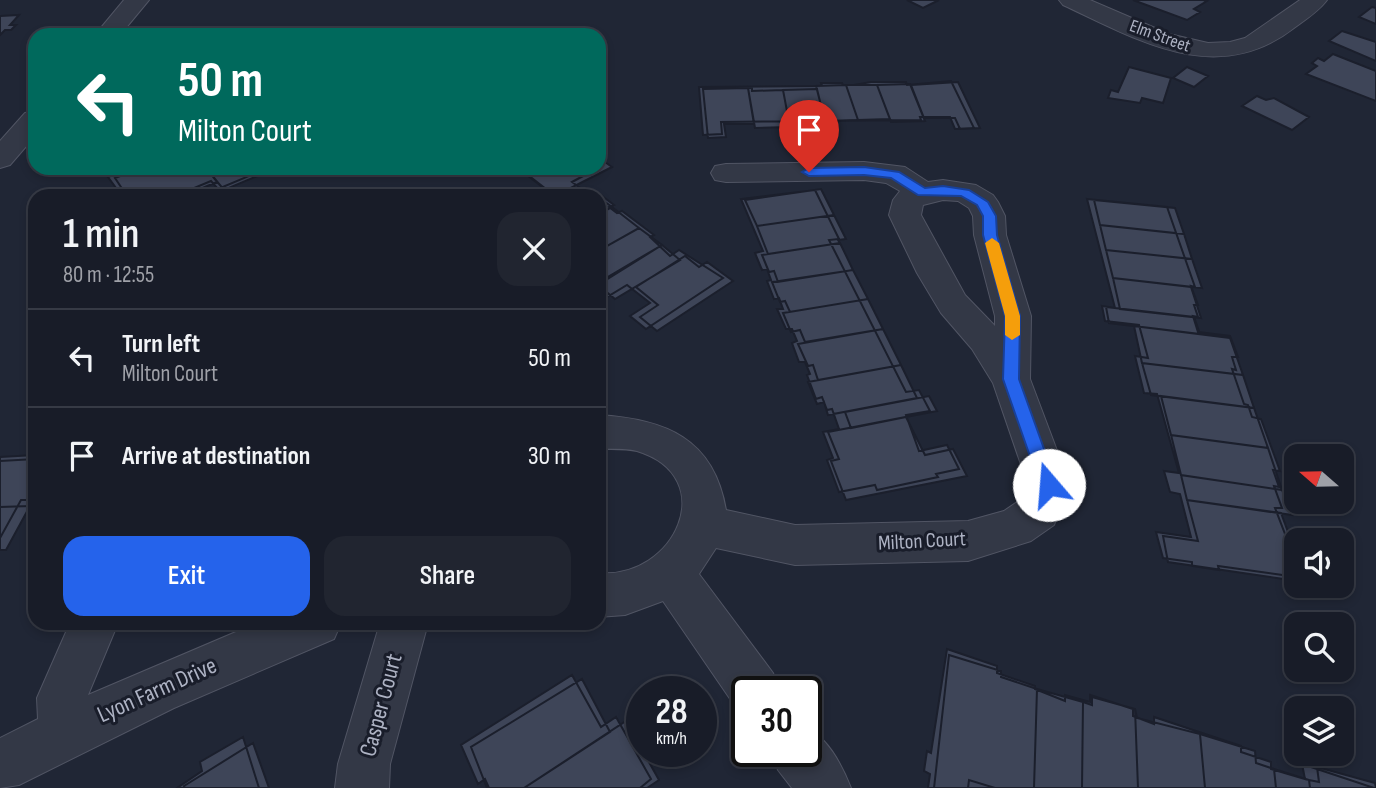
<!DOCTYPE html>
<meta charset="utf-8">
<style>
body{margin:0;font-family:"Sofia Sans Condensed",sans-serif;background:#212530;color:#f1f3f6;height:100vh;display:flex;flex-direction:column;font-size:26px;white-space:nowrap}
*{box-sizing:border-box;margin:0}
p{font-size:23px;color:#9fa1a8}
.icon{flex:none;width:38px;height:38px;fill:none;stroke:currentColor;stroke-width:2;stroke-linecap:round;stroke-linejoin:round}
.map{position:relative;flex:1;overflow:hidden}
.sheet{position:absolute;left:28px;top:189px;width:578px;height:441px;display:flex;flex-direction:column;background:#181c28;border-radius:21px;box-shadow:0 4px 10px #0003,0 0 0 2px #363a45}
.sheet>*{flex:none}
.guide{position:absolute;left:28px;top:28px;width:578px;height:147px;border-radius:21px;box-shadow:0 4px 10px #0003,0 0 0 2px #363a45;background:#00695c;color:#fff;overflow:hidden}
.needle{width:46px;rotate:290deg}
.fabs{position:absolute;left:1284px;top:444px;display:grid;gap:14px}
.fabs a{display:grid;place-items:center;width:70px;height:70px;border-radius:14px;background:#181c28;box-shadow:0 4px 10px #0003,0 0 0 2px #363a45;font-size:35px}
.speed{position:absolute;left:626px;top:676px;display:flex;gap:14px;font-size:35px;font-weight:700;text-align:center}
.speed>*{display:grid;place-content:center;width:91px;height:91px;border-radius:50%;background:#181c28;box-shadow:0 4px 10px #0003,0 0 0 2px #363a45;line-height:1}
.speed small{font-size:18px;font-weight:400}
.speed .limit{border:4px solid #111;border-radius:10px;background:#fff;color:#111}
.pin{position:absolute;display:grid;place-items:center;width:60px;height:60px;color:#fff;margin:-72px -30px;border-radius:50% 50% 50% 0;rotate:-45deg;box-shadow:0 0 7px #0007}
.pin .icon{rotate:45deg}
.me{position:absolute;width:77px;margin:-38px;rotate:342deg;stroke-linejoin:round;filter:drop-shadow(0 0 5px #0008)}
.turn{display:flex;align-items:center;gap:24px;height:147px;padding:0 35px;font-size:32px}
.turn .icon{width:91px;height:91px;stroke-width:2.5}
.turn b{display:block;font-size:49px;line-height:60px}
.round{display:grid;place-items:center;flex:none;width:74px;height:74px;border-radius:21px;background:#212530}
.headline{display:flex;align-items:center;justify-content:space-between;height:119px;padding:0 35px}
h1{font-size:42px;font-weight:600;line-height:52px}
.cta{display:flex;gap:14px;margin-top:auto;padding:14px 35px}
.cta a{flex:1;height:80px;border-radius:21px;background:#2563eb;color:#fff;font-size:28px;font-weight:600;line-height:80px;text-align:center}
.cta a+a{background:#212530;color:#f1f3f6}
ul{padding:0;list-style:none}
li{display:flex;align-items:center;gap:21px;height:98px;padding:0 35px;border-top:2px solid #363a45}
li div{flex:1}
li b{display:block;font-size:26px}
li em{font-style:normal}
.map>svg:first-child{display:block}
.building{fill:#3e4558;stroke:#1b1f2c;stroke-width:2}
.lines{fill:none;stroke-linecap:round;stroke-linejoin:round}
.minor-casing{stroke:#515564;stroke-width:2}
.minor{fill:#333846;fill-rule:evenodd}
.route{fill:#2563eb;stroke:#184099;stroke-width:2}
.slow{fill:#f59e0b}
.labels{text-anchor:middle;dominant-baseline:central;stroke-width:6;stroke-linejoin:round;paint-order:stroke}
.far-street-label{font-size:18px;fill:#adb2c3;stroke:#191d2a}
.street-label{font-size:21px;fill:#adb2c3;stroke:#191d2a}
.near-street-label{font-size:24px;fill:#adb2c3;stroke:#191d2a}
</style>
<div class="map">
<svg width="1376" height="788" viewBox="0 0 1376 788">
<rect width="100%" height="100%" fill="#202635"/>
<path class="building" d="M907,0H939L923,8Z
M1133,0H1203L1207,1L1194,9L1200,12L1187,20Z
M1372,7L1376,8V24L1359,17Z
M19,15L10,25H16L11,30H5L0,35V16Z
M1342,31L1376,42V61L1329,41Z
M1333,54L1376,71V101L1306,74L1317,66L1312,63L1318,58L1324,61Z
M1129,67L1171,78L1163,103L1142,98L1140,103L1108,98L1111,90L1118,92Z
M1187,67L1208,76L1194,87L1173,78Z
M951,81L974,128L955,129L950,117H920L921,120L721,122L722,134L703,135L699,87L822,86L821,83H842L843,85H854L871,82H906L907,85Z
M958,82L980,128L960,129L955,118H924L911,85Z
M910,84L925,121L891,122L877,85Z
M846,85H877L890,119L858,120Z
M846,85L858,120L825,121L816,86Z
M748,88H752V91L783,90L790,127L755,128Z
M748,88L754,124H724L726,137L708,138L703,89Z
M817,89L826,126L790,127L783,90Z
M1257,96L1266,100L1274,98L1309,117L1292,130L1242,106Z
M598,157L612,167L555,196L519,168H598Z
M132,168H268L218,189L211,181L175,196H122L108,177Z
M141,168H206L217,182L183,196H127L115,178Z
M206,168H276L224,190Z
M518,168H598L572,182L583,190L586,188L595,195L598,193L614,205L609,207L617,213L622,211L654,235L650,237L670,256L679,250L723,278L646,329L630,316L650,303L627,285L607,297L598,290V280L601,278L598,276V196H545L550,193Z
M574,187L585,196H555Z
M821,189L834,215L757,226L745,200Z
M815,190L839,239L829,240L906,392L919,390L930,411L906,415L919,451L947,445L959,469L936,474L938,477L877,490L875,485L839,492L827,460L833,458L823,432L839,429L832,409L827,410L822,397L816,399L807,375L810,374L805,362H799L792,343L797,341L792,329H786L777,309H783L779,298L774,299L767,281L771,280L767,269L762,270L755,253L763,251L741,199Z
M598,197L612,207L598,215Z
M1087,199L1167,207L1195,287L1191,286L1198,305H1194L1198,317L1193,316L1198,332L1230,336L1238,357H1232L1236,370L1232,369L1244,404L1248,405L1252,417L1261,419L1280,471L1273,470L1279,487L1274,486L1282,508H1275L1287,539L1293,540L1297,550V577L1218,566L1219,570L1192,566V562L1163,558L1156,532L1191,537L1180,494L1170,492L1164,471L1179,473L1157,394L1144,393L1135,356L1148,358L1139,325L1105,321L1102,306L1115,308Z
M1094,200L1175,208L1184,234L1100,225Z
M612,207L639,228L598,251V215Z
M834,215L846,239L838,240L840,243L768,254L757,226Z
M1100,225L1184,234L1192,259L1106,250Z
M639,228L662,245L606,278L598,272V251Z
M840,243L853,270L778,282L774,271L769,272L762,255Z
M662,245L680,260L615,299L598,285Z
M1106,250L1192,259L1202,288L1113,278Z
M685,256L699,267L707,262L733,281L657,331L640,317L658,305L636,287Z
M853,270L868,299L790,312L785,301L780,302L772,282Z
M1113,278L1191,287L1201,318L1120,309Z
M868,299L883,329L805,342L800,330L791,332L783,313Z
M1106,307L1194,317L1200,334L1109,323Z
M1134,326L1230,338L1243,375L1142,363Z
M883,329L901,365L818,380L813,365L808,366L798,344Z
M1142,363L1243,375L1254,408L1151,395Z
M901,365L917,398L828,415L824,402L817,404L808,382Z
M929,396L937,411L906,417L851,428L845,412Z
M1161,396L1254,408L1268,448L1171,435Z
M906,417L925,455L953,449L967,476L846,500L831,461L839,459L828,432Z
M1171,435L1268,448L1282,490L1181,475Z
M35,455V485L27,500H21L0,538V457Z
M35,459V496L30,506L0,507V461Z
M1181,475L1282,490L1292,515L1187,500Z
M1187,500L1281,513L1291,540L1297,541V581L1168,562L1163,536L1198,541Z
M30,506L6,550H0V507Z
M947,649L997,666V673L1035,686V689L1065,701V695L1090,702V695L1133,709V716L1154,724V717L1241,746V752L1271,762V769L1305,779L1302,764L1374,788H995L969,780L968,788H928L930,774L924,771L927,751L931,753Z
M949,655L1001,671V677L1037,689L1034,788H934Z
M572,675L601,727L616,717L651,779L640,788H489L485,779L478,784L461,745Z
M582,679L610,732L524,788H487L471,747Z
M1037,689L1083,702L1082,788H1034Z
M1092,697L1135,709L1138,788H1082L1083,702L1092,705Z
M1135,709L1137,718L1200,734L1205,788H1138Z
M626,721L659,780L647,788H524Z
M1200,734L1255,751L1256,763L1274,769L1276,788H1205Z
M243,737L259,788H177L202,771L200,762Z
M253,743L269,788H185L184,786Z
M1317,767L1375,783L1376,788H1310L1309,780L1319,782Z
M1274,769L1309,780L1310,788H1276Z"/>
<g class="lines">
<defs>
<path id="minor" d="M124,0H149L120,35H95Z
M1059,0H1090L1169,34L1208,43L1230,42L1245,38L1300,0H1327C1319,11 1305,20 1294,28C1217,88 1138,40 1063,5Z
M35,111V136L10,165L0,168V141L25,113Z
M864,162L905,167L928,182L943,180L976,185L993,195L998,202L1005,216L1006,235L1031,316L1030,379L1070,485L1054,525L1031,541L968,561L795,565L716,548L699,574L773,673L780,691H747V713L737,709L663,601L625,615L598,617V573C675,580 722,477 637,451C625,448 611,449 598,449V415C665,419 714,438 726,510L795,525L968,521L1004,511L1023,498L1028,485L993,383L972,349L941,313L917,273L889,215L893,200L900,191L886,183L864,180L726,182L715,180L711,173L715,166L726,164ZM943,200L958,201L969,208L973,216L974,235L995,316V326L965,295L921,215L923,205Z
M70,623H118L88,695L257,623H341L334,639L174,708L19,785L0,788V738L38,719L37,698Z
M380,623H428L390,764L389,788H335L338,764Z
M807,729C828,737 843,768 851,788H792L778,770L771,751H807Z"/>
</defs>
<use href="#minor" class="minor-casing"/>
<use href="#minor" class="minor"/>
</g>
<path class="route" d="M864,167L899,172L925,188L943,186L969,190L988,202L996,216L997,235L1020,316L1019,379L1057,485L1055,490L1049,493L1042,490L1040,485L1003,379L1005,316L983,235V216L977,205L961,196L918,195L891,178L864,175L809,176L802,172L809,168Z"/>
<path class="slow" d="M992,238L999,243L1020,316V335L1012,340L1005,335V316L985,243Z"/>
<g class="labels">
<g class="far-street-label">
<text transform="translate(1160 36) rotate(20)">Elm Street</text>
</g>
<g class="street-label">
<text transform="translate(922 541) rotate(-3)">Milton Court</text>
</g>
<g class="near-street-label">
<text transform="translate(157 690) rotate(-24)">Lyon Farm Drive</text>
<text transform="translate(381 705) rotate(-75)">Casper Court</text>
</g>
</g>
</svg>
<div class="fabs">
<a><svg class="needle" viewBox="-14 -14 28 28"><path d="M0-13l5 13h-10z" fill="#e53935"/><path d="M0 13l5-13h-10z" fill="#9fa1a8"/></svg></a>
<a><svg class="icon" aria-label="sound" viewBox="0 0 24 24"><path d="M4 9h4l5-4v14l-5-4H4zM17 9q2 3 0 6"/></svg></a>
<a><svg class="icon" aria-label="search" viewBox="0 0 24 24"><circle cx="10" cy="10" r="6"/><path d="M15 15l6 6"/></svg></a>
<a><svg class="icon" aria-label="layers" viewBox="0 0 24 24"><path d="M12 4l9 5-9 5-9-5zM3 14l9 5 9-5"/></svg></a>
</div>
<div class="speed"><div>28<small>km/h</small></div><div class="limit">30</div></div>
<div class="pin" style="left:809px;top:172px;background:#d93025"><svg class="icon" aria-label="arrive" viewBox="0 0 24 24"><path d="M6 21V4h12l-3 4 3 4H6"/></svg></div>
<svg class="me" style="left:1049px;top:485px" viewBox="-20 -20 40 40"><circle r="19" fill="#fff"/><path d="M0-13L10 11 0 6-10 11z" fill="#2563eb"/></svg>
<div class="guide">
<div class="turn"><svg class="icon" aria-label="left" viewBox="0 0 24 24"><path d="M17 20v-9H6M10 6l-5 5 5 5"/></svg><div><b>50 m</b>Milton Court</div></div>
</div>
<section class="sheet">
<div class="headline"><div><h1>1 min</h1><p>80 m · 12:55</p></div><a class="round"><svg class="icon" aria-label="close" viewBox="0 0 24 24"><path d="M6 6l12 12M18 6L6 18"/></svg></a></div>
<ul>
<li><svg class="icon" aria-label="left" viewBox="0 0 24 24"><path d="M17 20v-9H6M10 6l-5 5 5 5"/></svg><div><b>Turn left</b><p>Milton Court</p></div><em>50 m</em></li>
<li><svg class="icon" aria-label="arrive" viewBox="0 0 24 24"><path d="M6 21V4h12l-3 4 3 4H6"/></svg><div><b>Arrive at destination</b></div><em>30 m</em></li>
</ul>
<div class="cta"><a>Exit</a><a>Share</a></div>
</section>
</div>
